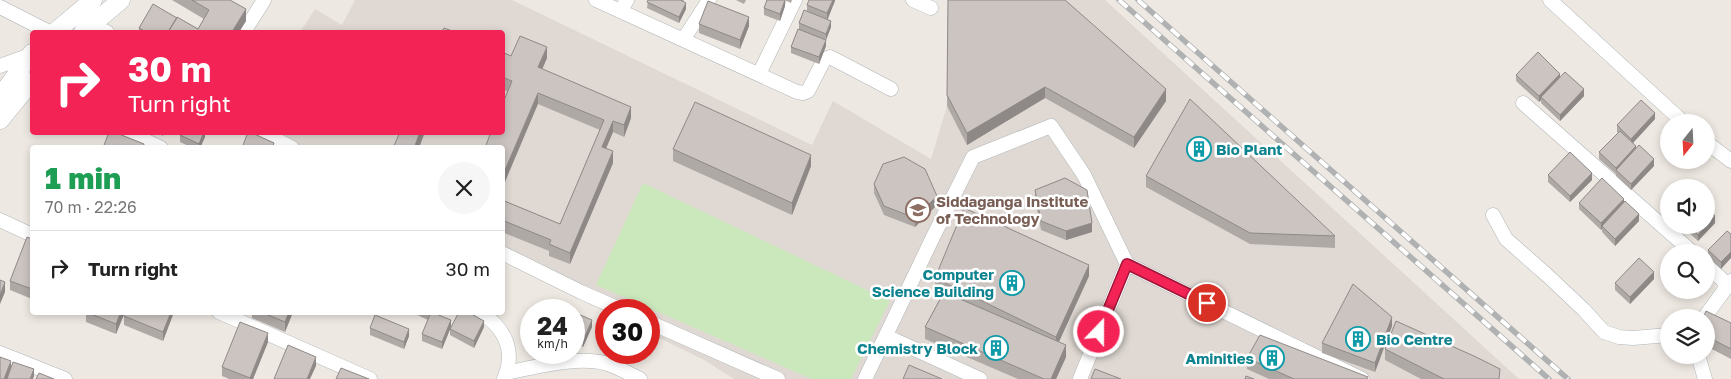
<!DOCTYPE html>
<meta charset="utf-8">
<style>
body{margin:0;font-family:"Golos Text",sans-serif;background:#f6f6f6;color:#222;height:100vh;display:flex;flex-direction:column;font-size:19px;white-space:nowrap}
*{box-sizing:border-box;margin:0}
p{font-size:16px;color:#767676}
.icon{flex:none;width:28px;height:28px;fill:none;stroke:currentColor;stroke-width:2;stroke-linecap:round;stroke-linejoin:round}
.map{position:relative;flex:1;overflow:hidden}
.details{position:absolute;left:30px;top:145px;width:475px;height:170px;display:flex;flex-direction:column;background:#fff;border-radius:5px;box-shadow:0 2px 8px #0003}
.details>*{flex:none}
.guide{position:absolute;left:30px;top:30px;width:475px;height:105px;border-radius:5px;box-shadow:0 2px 8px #0003;background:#f32356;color:#fff;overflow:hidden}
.needle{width:32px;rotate:198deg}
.controls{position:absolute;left:1660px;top:114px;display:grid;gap:10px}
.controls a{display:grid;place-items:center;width:55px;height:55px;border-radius:50%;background:#fff;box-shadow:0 2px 8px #0003;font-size:25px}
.speed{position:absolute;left:520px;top:299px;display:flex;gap:10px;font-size:25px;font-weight:700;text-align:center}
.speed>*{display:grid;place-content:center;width:65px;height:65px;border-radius:50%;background:#fff;box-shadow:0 2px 8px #0003;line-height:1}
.speed small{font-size:12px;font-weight:400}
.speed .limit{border:8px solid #d22;background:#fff;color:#111}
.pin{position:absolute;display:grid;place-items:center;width:42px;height:42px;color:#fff;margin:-21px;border:2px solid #fff;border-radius:50%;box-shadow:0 1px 5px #0007}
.me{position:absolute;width:55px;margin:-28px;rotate:22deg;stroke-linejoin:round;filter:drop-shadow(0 0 4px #0008)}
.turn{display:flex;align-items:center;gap:18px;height:105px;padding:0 15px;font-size:22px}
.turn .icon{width:65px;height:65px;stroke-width:2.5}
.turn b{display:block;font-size:35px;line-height:42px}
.round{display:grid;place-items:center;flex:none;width:52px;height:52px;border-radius:26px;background:#f6f6f6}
.overview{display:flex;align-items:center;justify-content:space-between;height:85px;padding:0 15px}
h1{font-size:30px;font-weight:800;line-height:38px;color:#1e9e55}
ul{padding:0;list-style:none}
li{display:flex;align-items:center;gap:15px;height:75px;padding:0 15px;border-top:1px solid #e0e0e0}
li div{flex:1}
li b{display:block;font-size:19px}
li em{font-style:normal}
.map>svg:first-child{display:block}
.education{fill:#e0d9d3}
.green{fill:#cbe8bd}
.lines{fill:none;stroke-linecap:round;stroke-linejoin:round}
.minor-casing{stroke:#b0b6b8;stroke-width:15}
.tertiary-casing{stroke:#b0b6b8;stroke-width:19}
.minor{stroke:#fff;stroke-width:14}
.tertiary{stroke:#fff;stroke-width:18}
.rail-casing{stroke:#b0b1b2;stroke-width:5.5}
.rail{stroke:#fff;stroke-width:4;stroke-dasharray:11;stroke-linecap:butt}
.wall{fill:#afa9a6}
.shaded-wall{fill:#8e8987}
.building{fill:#cbc4c1;stroke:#8e8987}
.route-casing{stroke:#9e1738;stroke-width:12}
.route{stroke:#f32356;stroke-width:9}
.labels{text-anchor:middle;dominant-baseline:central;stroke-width:5;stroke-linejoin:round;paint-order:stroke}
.culture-label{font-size:15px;font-weight:bold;fill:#0d838f;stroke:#fff;text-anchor:end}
.education-label{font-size:15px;font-weight:bold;fill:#785e54;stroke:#fff;text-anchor:start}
</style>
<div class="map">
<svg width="1731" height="379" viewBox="0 0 1731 379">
<rect width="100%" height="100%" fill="#eee8e2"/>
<path class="education" d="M355,0H512L812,145L833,101L931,159L947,106L948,0H1105L1519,379H734L704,360L649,333V310H606V312L503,260L502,148L275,147L244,133L502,132V32H300L315,9L342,25Z"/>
<path class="green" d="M643,183L890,301L851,379H812L596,285Z"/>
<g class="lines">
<defs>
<path id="minor" d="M596,0L797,92L803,93L808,91L824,60L830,57L891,89
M913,0L931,8
M1550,0L1683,122
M0,7L49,32
M620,11L627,0
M91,26L107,32
M244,32L264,0
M683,40L709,0
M0,66L30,55
M759,74L795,0
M1523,103L1692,252
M128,132L161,148
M262,132L292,148
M1706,142L1731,161
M1493,215L1506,239L1548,276L1584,310L1604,332L1619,337L1633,338L1669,335
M0,220L32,235
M502,253L581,292L622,310
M1127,264L1362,379
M1706,265L1728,285
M219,312L370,379
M480,312C505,328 516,351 504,379
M1704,318L1731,281
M649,322L778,379
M886,336L980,379
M0,353L65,379
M1698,355L1705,379
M506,373C535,367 580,355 608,364C619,368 630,374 640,379
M865,379L933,237L973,157L1051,126L1084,175L1127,264L1080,379"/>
<path id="tertiary" d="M55,32L93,0
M83,32L121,0
M0,97L32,53
M0,120L32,81"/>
</defs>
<use href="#minor" class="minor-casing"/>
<use href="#tertiary" class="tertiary-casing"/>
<use href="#minor" class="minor"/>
<use href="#tertiary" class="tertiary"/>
<defs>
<path id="rail" d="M1119,0L1549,379
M1138,0L1568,379"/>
</defs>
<use href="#rail" class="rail-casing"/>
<use href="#rail" class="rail"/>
</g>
<path class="wall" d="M172,0H230L246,21L239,32H139V28L177,18L198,29L204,19Z
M648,0H684L683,2L686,9L679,23L647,8Z
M736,0H746L744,4Z
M767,0H792L791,3L785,0V6L780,21L764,15V8Z
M835,0L828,19L831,27L826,40V46L819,64L791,53V47L799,29V23L807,11V5Z
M948,0L1166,101L1134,148L1045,98L967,145L947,106Z
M699,24L749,26L740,49L699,33Z
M502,52L511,56L547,58L542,69L631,118L624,137L613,132L606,148L613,163L570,264L549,256V251L502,232V200L560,224L600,130L502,89Z
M1516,75L1560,77L1584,96L1560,121L1541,103V100L1539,102L1516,81Z
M1655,119L1633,143L1636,149L1654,166L1631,190L1616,176V174L1599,159V152L1618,133L1617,132V125Z
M155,132H164L163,136Z
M181,132H211L209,135L205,133V137L200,148H193L180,142V135Z
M673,149L811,166L792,215L673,161Z
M1548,175L1592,180L1570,202L1548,182Z
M1146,176L1335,236V248L1250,244L1146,187Z
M874,184L937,205L915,227L884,215L874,193Z
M1035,190L1092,232L1066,240L1041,230L1035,199Z
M1624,202L1639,221L1615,246L1602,232V229L1601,230L1579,209V203Z
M1715,223L1698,241L1681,225H1706Z
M1727,231L1721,269L1708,257V250Z
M32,239V299L10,290V281Z
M1089,276L1059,342L1066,357L1056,379H1018L925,339V327L943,293L935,289V278Z
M1654,279L1630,304L1615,290V283Z
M86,312H125L116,334L86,322Z
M125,312H174L163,341L124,325V316Z
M252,312H293L285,332L252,318Z
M411,312H432L451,327L442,349L422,341V334L428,320Z
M1706,318L1731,323V359L1706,346Z
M574,322L592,327L583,347L574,343Z
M1392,326L1375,372L1322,353V343Z
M484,327L474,348L450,335V329Z
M370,328L409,336L404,349L370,335Z
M268,342L253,379H229L222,376V367Z
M1385,349L1500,379H1421L1385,360Z
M1247,358L1368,379H1269L1247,369Z"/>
<path class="shaded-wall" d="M785,0V6L780,21V14Z
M833,0H835V1L827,20V13Z
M686,3V9L679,23V17Z
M246,9V21L239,32H232Z
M749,17V26L740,49V40Z
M831,21V27L826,40V46L819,64V57L826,40V34Z
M547,47V58L538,79V67Z
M1560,74V80L1541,97V100L1539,102V96Z
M1045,87V98L967,145V133Z
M1166,89V101L1134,148V137Z
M1584,89V96L1560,121V115Z
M538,93V104L502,189V177Z
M631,107V118L624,137V125Z
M1655,113V119L1631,145V139Z
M613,121V132L602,158V147Z
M204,132H205V137L200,148H199V144Z
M420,132H425L419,148H414Z
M1636,146V153L1616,170V174V168Z
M613,151V163L570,264V253Z
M811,155V166L792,215V203Z
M1654,159V166L1631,190V184Z
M1592,173V180L1570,202V196Z
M937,196V205L915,227V218Z
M1624,199V206L1602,226V229L1601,230V223Z
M1639,214V221L1615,246V239Z
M1715,216V223L1698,241V235Z
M1092,223V232L1066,240V231Z
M1731,252V258L1721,269V262Z
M1089,265V276L1056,348V337Z
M1654,272V279L1630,304V297Z
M5,282V292L0,304V295Z
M121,312H125L116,334V324Z
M171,312H174L163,341V332Z
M289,312H293L285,332V322Z
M1392,317V326L1375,372V363Z
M451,320V327L442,349V342Z
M592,320V327L583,347V341Z
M484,321V327L474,348V341Z
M409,329V336L404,349V342Z
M268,333V342L253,379H250Z
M1066,345V357L1056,379H1051Z
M316,357V366L310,379H307Z
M11,361V367L7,379H4Z
M34,369V376L33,379H30Z"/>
<path class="building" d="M192,0H230L246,9L232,32H168L177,17L198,29L209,10Z
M648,0H680L686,3L679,17L647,2Z
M767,0H785L780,14L764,8Z
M809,0H833L827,13L807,5Z
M948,0H1065L1166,89L1134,137L1045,87L967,133L947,95Z
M708,1L749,17L740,40L699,24Z
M153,4L177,18L168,32H146L139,28Z
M804,10L831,21L826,34L799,23Z
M444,28L455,32H442Z
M798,29L826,40L819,57L791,47Z
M520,36L547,47L538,67L631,107L624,125L613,121L602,147L613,151L570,253L549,244L551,240L502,220V200L560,224L604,120L538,93L502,177V148H485L491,132H502V105L512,81L502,77V52L511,56Z
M1538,52L1560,74L1539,96L1516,75Z
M1565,72L1584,89L1560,115L1541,97Z
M1190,99L1335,236L1250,233L1146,176Z
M1641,100L1655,113L1631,139L1617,125Z
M695,102L811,155L792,203L673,149Z
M1620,131L1636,146L1616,168L1599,152Z
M109,132H114L144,144L143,148H103Z
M181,132H204L199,144L180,135Z
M248,132H250L274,143L272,148H242Z
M400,132H420L414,148H393Z
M1639,145L1654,159L1631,184L1616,170Z
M1570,152L1592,173L1570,196L1548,175Z
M904,157L925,169L937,196L915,218L884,206L874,184L883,164Z
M1065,178L1087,190L1092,223L1066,231L1041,221L1035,190Z
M1602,178L1624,199L1601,223L1579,203Z
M1625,201L1639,214L1615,239L1602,226Z
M964,208L1089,265L1056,337L935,278Z
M1706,208L1715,216L1698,235L1688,225H1706Z
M1727,231L1731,234V252L1721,262L1708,250Z
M27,237L32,239V289L10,281Z
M1639,258L1654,272L1630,297L1615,283Z
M0,280L5,282L0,295Z
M1353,284L1392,317L1375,363L1322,343Z
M944,292L1066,345L1051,379H1044L925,327Z
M1706,311L1731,323V349L1706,336V318H1703Z
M86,312H121L116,324Z
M125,312H171L163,332L124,316Z
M261,312H289L285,322Z
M431,312L451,320L442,342L422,334Z
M459,312H468L484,321L474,341L450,329Z
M578,314L592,320L583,341L574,337V322Z
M375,315L409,329L404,342L370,328Z
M1396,321L1476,357L1500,369L1499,379H1444L1385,349Z
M240,322L268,333L250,378L222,367Z
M1260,335L1368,377L1367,379H1294L1247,358Z
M288,345L316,357L307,379H274Z
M0,357L11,361L4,379H0Z
M13,362L34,369L30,379H7Z
M909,365L942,379H903Z
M341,368L369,379H336Z
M1095,369L1121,379H1091Z
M39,373L54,379H36Z
M1246,376L1254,379H1245Z"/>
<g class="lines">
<defs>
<path id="route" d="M1099,332L1127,264L1207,303"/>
</defs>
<use href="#route" class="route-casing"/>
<use href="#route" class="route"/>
</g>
<defs>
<symbol id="building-ring" viewBox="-11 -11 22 22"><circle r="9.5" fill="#fff" stroke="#0f9aa8" stroke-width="1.5"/><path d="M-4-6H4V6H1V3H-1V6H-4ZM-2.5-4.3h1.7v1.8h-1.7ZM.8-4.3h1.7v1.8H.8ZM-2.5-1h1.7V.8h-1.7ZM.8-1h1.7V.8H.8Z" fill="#0f9aa8"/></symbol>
<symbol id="university-ring" viewBox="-11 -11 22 22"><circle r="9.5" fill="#fff" stroke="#8d6e63" stroke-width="1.5"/><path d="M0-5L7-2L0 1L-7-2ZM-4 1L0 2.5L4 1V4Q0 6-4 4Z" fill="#8d6e63"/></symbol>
</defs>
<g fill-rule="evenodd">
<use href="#building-ring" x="1185" y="135" width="28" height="28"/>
<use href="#university-ring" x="904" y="196" width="28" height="28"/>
<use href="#building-ring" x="998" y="269" width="28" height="28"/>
<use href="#building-ring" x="1344" y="325" width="28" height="28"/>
<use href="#building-ring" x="982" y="334" width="28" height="28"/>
<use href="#building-ring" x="1258" y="344" width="28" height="28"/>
</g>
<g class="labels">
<g class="culture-label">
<text x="1216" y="149" text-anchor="start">Bio Plant</text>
<text x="994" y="274">Computer<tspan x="994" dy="17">Science Building</tspan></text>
<text x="1376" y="339" text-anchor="start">Bio Centre</text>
<text x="978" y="348">Chemistry Block</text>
<text x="1254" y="358">Aminities</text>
</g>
<g class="education-label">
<text x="936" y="201">Siddaganga Institute<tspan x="936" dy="17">of Technology</tspan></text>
</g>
</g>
</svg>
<div class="controls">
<a><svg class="needle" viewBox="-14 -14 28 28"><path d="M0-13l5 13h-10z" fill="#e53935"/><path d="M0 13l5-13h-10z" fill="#767676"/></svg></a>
<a><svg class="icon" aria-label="sound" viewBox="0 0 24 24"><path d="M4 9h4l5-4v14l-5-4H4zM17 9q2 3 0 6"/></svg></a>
<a><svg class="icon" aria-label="search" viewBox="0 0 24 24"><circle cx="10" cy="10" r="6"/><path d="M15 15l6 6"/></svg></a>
<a><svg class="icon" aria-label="layers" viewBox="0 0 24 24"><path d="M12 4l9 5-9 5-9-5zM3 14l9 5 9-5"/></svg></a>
</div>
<div class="speed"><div>24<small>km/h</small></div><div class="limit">30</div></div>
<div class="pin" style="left:1207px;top:303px;background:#d93025"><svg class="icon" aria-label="arrive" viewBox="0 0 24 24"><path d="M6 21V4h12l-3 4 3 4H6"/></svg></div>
<svg class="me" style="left:1099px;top:332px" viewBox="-20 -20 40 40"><circle r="17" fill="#f32356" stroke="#fff" stroke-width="3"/><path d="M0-11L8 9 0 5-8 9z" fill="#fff"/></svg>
<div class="guide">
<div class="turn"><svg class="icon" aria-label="right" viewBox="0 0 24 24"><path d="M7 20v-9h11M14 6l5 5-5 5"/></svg><div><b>30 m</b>Turn right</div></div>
</div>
<section class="details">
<div class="overview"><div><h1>1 min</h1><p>70 m · 22:26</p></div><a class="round"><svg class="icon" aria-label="close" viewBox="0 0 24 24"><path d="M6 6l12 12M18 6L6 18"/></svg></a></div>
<ul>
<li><svg class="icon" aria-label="right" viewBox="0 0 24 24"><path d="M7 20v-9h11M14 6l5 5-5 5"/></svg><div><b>Turn right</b></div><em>30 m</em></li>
</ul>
</section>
</div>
